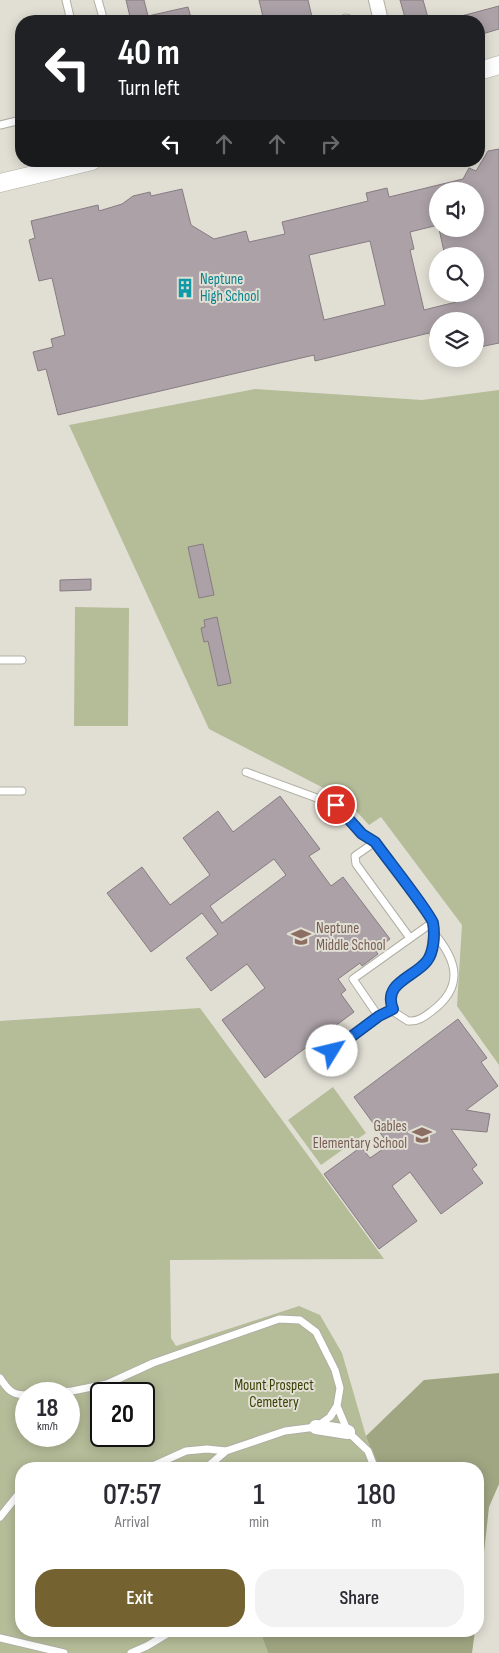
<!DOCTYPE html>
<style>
body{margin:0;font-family:"Sofia Sans Condensed",sans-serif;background:#f2f2f3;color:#2b2b33;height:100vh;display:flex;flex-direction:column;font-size:19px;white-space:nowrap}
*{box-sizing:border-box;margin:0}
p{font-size:16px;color:#7c7c81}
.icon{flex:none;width:28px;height:28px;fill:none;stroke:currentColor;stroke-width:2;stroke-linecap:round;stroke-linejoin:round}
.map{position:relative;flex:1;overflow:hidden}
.drawer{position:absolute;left:15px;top:1462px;width:469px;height:175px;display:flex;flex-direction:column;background:#fff;border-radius:20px;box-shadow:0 2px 12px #0003}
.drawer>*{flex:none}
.hud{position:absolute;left:15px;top:15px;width:470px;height:152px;border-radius:20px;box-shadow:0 2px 12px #0003;background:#202124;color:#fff;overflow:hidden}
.tools{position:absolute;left:429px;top:182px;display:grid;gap:10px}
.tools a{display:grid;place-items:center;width:55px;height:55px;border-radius:50%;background:#fff;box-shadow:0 2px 12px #0003;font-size:25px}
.speed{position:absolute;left:15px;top:1382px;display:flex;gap:10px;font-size:25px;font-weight:700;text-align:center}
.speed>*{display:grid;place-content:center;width:65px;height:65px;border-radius:50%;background:#fff;box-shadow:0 2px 12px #0003;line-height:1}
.speed small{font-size:12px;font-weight:400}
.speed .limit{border:2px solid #111;border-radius:8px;background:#fff;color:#111}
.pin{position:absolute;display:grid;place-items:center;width:42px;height:42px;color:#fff;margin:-21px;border:2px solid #fff;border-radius:50%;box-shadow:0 1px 5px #0007}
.me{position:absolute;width:55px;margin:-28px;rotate:54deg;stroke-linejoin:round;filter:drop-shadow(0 0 4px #0008)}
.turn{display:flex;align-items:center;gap:18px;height:105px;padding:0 20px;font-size:22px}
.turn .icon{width:65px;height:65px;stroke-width:2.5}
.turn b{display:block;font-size:35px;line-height:42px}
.lanes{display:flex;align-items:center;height:48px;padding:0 20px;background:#0003;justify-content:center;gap:25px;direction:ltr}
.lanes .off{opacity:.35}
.eta{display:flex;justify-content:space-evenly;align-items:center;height:85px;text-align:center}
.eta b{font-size:30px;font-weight:600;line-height:35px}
.primary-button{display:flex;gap:10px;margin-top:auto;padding:10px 20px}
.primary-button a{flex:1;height:58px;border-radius:20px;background:#756231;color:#fff;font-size:20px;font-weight:600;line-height:58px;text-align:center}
.primary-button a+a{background:#f2f2f3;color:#2b2b33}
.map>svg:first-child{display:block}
.green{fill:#b5bc98;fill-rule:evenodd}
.forest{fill:#a0a682}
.building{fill:#aba1a7;stroke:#867c82;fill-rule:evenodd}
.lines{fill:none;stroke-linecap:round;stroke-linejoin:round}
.service-casing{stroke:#b1afa4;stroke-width:9}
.minor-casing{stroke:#b1afa4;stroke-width:16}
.tertiary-casing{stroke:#b1afa4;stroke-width:19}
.service{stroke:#fff;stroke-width:7}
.minor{stroke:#fff;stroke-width:14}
.tertiary{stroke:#fff;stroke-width:18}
.route-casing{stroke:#114b97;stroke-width:12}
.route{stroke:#1a73e8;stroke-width:9}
.labels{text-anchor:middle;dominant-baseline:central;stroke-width:4;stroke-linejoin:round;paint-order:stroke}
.culture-label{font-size:15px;fill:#0d838f;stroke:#e1dfd4;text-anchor:start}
.education-label{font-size:15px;fill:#785e54;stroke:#e1dfd4;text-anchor:start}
.park-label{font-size:15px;fill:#3a4000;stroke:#e1dfd4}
</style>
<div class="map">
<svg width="499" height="1653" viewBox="0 0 499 1653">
<rect width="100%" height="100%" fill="#e1dfd4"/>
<path class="green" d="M255,389L422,400L499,390V1065L457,1006L462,925L381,817L369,825L345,799L209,729L69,425Z
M75,607L129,608L128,726H74Z
M200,1008L384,1259L170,1260L171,1338L176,1346L299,1306L320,1315L342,1353L366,1436L378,1469H21V1631H260L268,1653H0V1021ZM26,1394H69V1436H26ZM101,1394H144V1436H101Z
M333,1087L366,1133L321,1165L288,1120Z"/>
<path class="forest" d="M499,1373V1484L489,1507L478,1607V1469H378L366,1436L424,1380Z
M260,1631H475L472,1653H268Z"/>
<path class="building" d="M126,0H144L148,16L188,7L192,21H131Z
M259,0H308L313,21H264Z
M400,0H423L429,21H406Z
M499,6V29L479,35V21H454V18Z
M499,149V343L475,348V321H438V352L434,353L429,333L315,361L314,355L58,415L46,369L38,371L33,352L53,347L51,339L65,335L52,278L39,281L29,240L35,238L31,221L98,205L99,211L122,204L133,196L150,192L151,196L182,189L191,225L214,239L246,231L249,242L285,234L282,222L368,201L366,193L387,188L389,197L463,179L469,168L476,171L488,151ZM438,191H475V229H439L445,256H475V294H454L456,302L424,310L410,250L414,249L410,232L438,225ZM370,241L385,305L324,320L309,255Z
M203,544L214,595L199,598L188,547Z
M91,579V590L60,591V580Z
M217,617L231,683L218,686L208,641L204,642L201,628L205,627L204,620Z
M280,796L320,849L309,856L331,886L343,877L390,939L375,950L378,954L362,966L360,963L338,979L346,990L341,994L354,1012L265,1078L222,1020L265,988L247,964L211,991L186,958L218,934L202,913L151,952L107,893L142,867L170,905L210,875L183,838L218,811L233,832ZM274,859L286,875L222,923L210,906Z
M458,1019L487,1058L481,1062L498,1086L466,1110L490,1114L487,1132L451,1129L477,1165L472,1169L483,1183L441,1214L410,1172L392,1186L417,1221L379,1249L324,1174L361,1147L370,1158L389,1145L354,1097Z"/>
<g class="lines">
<defs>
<path id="service" d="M66,0L71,21
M98,0L102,14
M338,21L346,18L356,21
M0,125L21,120
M0,660H22
M246,772L336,805L362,834L375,842L433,922L353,979L379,1017
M0,791H22
M375,842L355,856L356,864L410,938
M433,932C457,960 465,986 432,1011C424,1017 418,1022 408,1021L394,1012L391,1000L393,988C424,960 433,968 433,922
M332,1051L379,1017L393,1009
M0,1378C8,1390 12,1395 26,1395
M35,1394L72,1391L107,1384L153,1363L279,1319L300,1320L316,1332L335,1370L340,1388L337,1406L330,1417L316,1427L285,1431L226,1451L207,1449L186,1451L146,1469
M337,1406L348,1432L368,1451L375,1469
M205,1469L226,1451
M0,1517L21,1491
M0,1638L64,1653
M131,1653L147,1646L172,1631"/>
<path id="minor" d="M376,0L381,21
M316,1427L348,1432"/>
<path id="tertiary" d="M479,71L499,65
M0,183L92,161"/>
</defs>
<use href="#service" class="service-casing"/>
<use href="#minor" class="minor-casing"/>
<use href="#tertiary" class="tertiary-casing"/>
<use href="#service" class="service"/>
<use href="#minor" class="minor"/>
<use href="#tertiary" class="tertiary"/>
</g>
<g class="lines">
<defs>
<path id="route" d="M332,1051L379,1016L393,1009C382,983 415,977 427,961C434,952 435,934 433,923C431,914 384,855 375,842L362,834L336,805"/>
</defs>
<use href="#route" class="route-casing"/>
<use href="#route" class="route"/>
</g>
<defs>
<symbol id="building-bare" viewBox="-9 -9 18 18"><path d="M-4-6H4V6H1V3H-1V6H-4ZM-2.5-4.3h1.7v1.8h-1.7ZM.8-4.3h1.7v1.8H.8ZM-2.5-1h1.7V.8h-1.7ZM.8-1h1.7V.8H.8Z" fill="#0f9aa8" stroke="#e1dfd4" stroke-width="2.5" paint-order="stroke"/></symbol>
<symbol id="school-bare" viewBox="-9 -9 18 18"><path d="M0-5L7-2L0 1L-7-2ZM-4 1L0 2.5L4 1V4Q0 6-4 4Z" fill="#8d6e63" stroke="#e1dfd4" stroke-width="2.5" paint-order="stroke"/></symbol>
</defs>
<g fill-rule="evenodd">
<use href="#building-bare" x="171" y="274" width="28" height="28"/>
<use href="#school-bare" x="287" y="923" width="28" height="28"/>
<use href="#school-bare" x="408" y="1121" width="28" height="28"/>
</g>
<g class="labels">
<g class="culture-label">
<text x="200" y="279">Neptune<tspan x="200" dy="17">High School</tspan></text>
</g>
<g class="education-label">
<text x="316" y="928">Neptune<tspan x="316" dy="17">Middle School</tspan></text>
<text x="407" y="1126" text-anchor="end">Gables<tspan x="407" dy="17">Elementary School</tspan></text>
</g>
<g class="park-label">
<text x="274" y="1385">Mount Prospect<tspan x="274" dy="17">Cemetery</tspan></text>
</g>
</g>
</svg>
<div class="tools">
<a><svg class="icon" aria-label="sound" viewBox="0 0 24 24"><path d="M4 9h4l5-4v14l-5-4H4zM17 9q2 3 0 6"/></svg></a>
<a><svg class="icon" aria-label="search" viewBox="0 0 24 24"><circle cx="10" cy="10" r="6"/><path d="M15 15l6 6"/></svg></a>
<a><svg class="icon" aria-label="layers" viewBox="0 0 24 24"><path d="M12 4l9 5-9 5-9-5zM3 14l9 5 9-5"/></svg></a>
</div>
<div class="speed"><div>18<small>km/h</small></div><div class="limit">20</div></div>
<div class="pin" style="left:336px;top:805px;background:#d93025"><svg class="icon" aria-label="arrive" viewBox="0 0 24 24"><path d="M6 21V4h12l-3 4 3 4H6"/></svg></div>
<svg class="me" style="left:332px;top:1051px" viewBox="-20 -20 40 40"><circle r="19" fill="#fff"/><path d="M0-13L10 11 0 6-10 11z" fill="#1a73e8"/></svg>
<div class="hud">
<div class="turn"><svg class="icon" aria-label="left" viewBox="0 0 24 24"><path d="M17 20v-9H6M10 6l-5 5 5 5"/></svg><div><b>40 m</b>Turn left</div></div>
<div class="lanes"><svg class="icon" aria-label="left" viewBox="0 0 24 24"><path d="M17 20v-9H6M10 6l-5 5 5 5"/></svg><svg class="icon off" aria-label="ahead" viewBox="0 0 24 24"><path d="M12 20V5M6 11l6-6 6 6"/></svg><svg class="icon off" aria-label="ahead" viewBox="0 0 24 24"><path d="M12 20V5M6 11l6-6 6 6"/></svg><svg class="icon off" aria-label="right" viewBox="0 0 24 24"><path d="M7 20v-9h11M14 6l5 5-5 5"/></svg></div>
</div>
<section class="drawer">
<div class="eta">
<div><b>07:57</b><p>Arrival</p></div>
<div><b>1</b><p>min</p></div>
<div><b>180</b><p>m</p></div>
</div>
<div class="primary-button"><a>Exit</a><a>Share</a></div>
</section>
</div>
